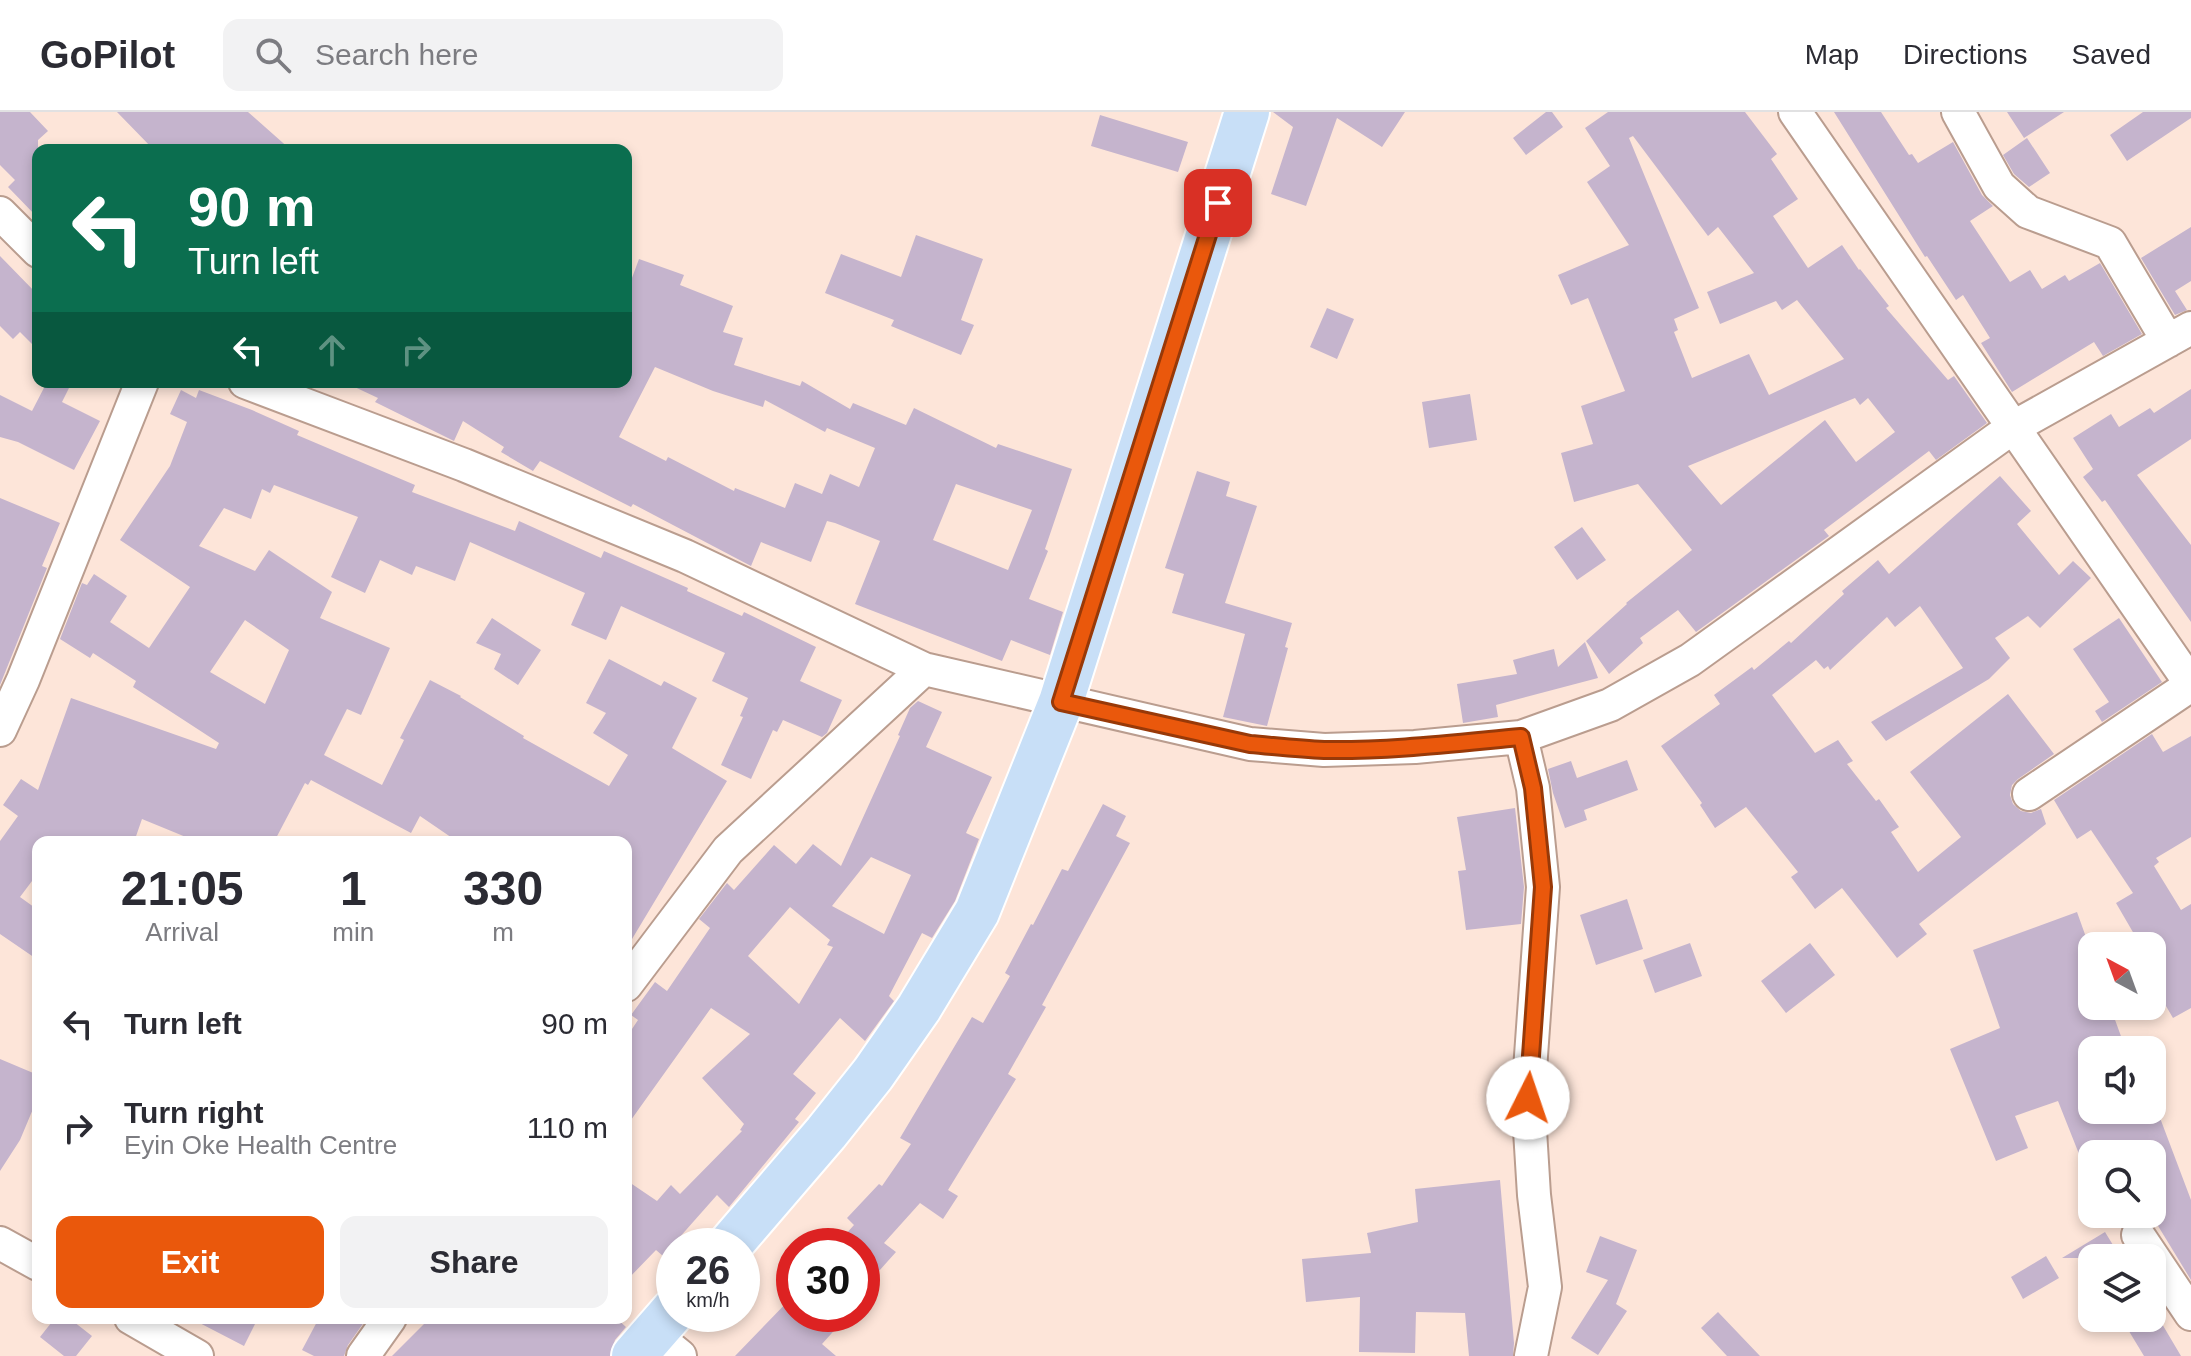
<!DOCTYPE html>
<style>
body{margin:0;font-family:Arial,sans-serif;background:#f2f2f3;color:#2b2b33;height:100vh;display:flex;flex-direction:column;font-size:30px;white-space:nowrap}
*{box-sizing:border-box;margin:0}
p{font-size:26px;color:#7c7c81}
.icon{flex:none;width:44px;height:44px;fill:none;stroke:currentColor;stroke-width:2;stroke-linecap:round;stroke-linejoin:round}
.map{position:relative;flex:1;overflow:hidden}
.drawer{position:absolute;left:32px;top:724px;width:600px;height:488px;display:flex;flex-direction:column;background:#fff;border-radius:16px;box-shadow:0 4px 12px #0003}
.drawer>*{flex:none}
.top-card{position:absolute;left:32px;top:32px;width:600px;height:244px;border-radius:16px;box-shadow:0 4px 12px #0003;background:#0b6e4f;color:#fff;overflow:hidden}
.needle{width:52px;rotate:319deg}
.tools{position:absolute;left:2078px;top:820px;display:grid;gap:16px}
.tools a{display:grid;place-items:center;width:88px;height:88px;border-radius:16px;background:#fff;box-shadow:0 4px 12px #0003;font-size:40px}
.speed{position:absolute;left:656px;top:1116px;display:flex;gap:16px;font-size:40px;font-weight:700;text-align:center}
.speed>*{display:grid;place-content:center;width:104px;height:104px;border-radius:50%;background:#fff;box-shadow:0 4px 12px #0003;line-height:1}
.speed small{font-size:20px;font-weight:400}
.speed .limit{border:12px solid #d22;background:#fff;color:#111}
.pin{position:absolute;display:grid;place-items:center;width:68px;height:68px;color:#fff;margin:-34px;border-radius:16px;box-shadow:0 4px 12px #0006}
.me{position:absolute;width:88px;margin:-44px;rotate:4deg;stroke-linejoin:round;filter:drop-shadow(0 0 6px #0008)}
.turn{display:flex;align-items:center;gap:28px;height:168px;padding:0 24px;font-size:36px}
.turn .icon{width:104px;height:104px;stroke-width:2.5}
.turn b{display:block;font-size:56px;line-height:68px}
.lanes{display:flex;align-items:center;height:76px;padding:0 24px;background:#0003;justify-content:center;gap:40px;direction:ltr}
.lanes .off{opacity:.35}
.eta{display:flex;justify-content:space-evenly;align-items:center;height:136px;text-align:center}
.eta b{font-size:48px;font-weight:700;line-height:56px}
.action{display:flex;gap:16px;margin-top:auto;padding:16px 24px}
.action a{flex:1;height:92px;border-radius:16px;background:#ea580c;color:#fff;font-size:32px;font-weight:700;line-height:92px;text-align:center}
.action a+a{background:#f2f2f3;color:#2b2b33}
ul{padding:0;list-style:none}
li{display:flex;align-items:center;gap:24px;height:104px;padding:0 24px}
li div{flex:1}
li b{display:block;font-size:30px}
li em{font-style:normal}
header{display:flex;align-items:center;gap:48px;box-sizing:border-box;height:112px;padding:0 40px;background:#fff;border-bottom:2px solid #e1e1e2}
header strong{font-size:38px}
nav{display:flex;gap:44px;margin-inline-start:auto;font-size:28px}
.search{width:560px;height:72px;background:#f2f2f3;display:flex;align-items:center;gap:20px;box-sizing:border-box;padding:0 28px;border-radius:16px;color:#7c7c81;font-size:30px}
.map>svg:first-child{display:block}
.building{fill:#c5b4cd;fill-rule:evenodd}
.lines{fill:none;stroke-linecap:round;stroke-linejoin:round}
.minor-casing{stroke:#ba9d8f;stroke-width:36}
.primary-casing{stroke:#fff;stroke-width:48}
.minor{stroke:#fff;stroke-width:32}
.primary{stroke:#c8dff7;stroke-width:44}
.route-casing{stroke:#983908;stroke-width:20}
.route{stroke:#ea580c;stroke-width:14}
</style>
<header>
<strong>GoPilot</strong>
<div class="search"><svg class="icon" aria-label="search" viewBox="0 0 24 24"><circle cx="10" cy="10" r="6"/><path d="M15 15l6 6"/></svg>Search here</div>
<nav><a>Map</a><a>Directions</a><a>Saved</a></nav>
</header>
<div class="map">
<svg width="2191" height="1244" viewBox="0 0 2191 1244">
<rect width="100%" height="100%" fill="#fde5d9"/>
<path class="building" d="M0,0H30L48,19L38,28V106L8,75L15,68L0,53Z
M117,0H248L291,38H154Z
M1273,0H1405L1382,35L1337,6L1306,94L1271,82L1293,15Z
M1546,0H1552L1563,15L1526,43L1513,26Z
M1608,0H1745L1777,42L1771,47L1798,87L1773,104L1808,156L1842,133L1859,158L1860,157L1889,194L1886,196L1948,268L1954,264L1987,311L1936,348L1929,339L1824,418L1829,424L1696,520L1678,498L1640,526L1643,531L1609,562L1586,529L1627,492L1626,491L1692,438L1638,372L1574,390L1561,341L1593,332L1581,294L1625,279L1588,186L1571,193L1558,163L1629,133L1587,70L1610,54L1585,16ZM1633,24L1708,124L1718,115L1754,161L1707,180L1720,212L1776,189L1782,198L1797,188L1844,247L1769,283L1749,242L1692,266L1674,220L1678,218L1674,207L1699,196L1629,26ZM1855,286L1860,293L1868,286L1895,320L1856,350L1825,308L1721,393L1688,354Z
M1834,0H1881L1909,43L1912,42L1918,51L1953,30L1982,83L1993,94L1970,109L2010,170L2030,158L2042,177L2065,163L2069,169L2100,151L2142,222L2103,244L2094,230L2012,280L1981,231L1990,226L1963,183L1956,188L1927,144L1925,145Z
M2007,0H2064L2024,26Z
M2143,0H2191V6L2127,49L2110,23Z
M1100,3L1188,30L1178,60L1091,34Z
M2027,26L2050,61L2029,75L2014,62L2003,43Z
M2191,115V169L2175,179L2187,198L2175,203L2141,146Z
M916,123L983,147L961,208L974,213L961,243L891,214L894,208L825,181L841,142L901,165Z
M0,144L38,183V238L20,220L13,227L0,214Z
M639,147L684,163L680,173L733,194L723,220L743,226L734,253L800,274L802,269L850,297L853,291L906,313L914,296L996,336L998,332L1072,357L1045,437L1048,439L1029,487L1063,500L1050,543L1011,528L1002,549L855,492L880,429L835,411L827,409L811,450L761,430L751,454L633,392L631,395L540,349L533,359L501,340L504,335L463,309L454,329L375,290L378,286L344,270H626V182ZM655,255L713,279L763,295L765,288L825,320L827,316L875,336L859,375L830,362L822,382L795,371L785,396L735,376L734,379L668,345L666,349L619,325ZM956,372L1032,398L1008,458L933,428Z
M1327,196L1354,207L1337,247L1310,235Z
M47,270H72L62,290L100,309L74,358L18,330L0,325V283L32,299Z
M2191,277V327L2137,363L2191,433V510L2105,388L2102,390L2083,365L2093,357L2073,326L2111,302L2119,315L2150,296L2154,301Z
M181,278L196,286L199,278L252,298L299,319L297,323L415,373L412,380L515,419L519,409L601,446L604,439L688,476L687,479L742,504L744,500L816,535L800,569L842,588L827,621L822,625L783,608L777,620L773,618L751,667L721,653L743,605L740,604L748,586L712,569L725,541L621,494L606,528L571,513L585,481L470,430L455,469L416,454L412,463L380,448L365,481L331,465L358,405L274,373L270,381L262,377L251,407L224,396L199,434L255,459L269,438L332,480L320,506L390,536L361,603L347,597L324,643L382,673L404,628L400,626L430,568L461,584L460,585L524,624L523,626L609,674L628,643L593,621L606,601L586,591L609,547L661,574L664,569L697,586L672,636L727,669L626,837V730H458L420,704L411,721L311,668L308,673L305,671L274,730H198L142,707L134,730H38V761L20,785L38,798V848L0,822V729L18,704L3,693L21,667L38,678L71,586L216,637L219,631L133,575L136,569L93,541L90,546L60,527L82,471L87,473L94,462L127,484L110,510L149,536L190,475L120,428L170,354L187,310L170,302ZM245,508L289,538L265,592L210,560Z
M1470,282L1477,328L1429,336L1422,290Z
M1197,359L1230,370L1226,384L1257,394L1225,491L1292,511L1285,535L1288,536L1267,614L1223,605L1245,522L1172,501L1184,462L1165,456Z
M2000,364L2031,399L2017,412L2059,463L2073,449L2091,466L2040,516L2028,504L1995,526L2010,546L1989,567L1886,629L1871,610L1963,556L1920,494L1895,515L1887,505L1830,558L1828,554L1824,557L1816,548L1772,583L1815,641L1838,628L1853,649L1847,652L1876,689L1879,687L1899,715L1891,720L1918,760L1961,725L1910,660L2008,582L2054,642L2018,667L2012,673L2010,683L2013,692L2021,699L2031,701L2041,697L2046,712L1919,812L1927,822L1897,846L1842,776L1815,797L1791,765L1798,760L1746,695L1715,716L1700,693L1702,691L1661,634L1720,592L1714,583L1752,555L1754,558L1789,529L1791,531L1844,482L1842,479L1878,448L1889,462Z
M0,386L60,411L42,454L47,456L0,573Z
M1582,415L1606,448L1577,468L1554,435Z
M492,506L541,538L518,573L494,557L501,542L476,531Z
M2119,506L2162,570L2102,610L2095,599L2109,590L2073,537Z
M1585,530L1598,566L1496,593L1498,605L1463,611L1457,572L1517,562L1513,548L1554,537L1558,555Z
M918,589L942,600L926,635L992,665L966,721L979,727L955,789L932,826L922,821L889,884L894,889L865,929L840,906L793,962L816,981L795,1007L799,1010L729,1095L717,1083L663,1144L656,1138L626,1169V1068L657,1089L671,1073L680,1082L742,1019L740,1018L744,1012L702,966L750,922L711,896L626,1015V926L638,908L631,903L655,870L667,879L710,816L699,807L727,771L734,778L774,733L796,752L813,732L841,754L900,624L898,623L910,596ZM871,745L911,763L884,822L832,794ZM790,795L830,828L827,833L833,835L799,892L748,844Z
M2152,622L2163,640L2191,624V725L2156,746L2159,750L2154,754L2181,798L2191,792V896L2173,906L2152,870V834H2141L2116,791L2133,781L2091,718L2077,727L2054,688Z
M1627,648L1638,678L1584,698L1587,708L1565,716L1553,681L1548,657L1571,649L1577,666Z
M1103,692L1126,704L1116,724L1130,731L1042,893L1046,895L1008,962L1016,967L948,1078L958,1084L943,1107L920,1091L884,1131L896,1140L862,1178V1134H835L854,1113L847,1106L879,1072L882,1074L911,1032L900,1026L972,905L983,911L1010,864L1005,861L1031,812L1033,813L1062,757L1068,759Z
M1515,696L1524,775L1521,812L1466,818L1458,759L1466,758L1457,705Z
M1627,787L1643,837L1596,853L1580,803Z
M2077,800L2092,842V894H2110L2126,938H2092V998H2152L2154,990L2191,1088V1168L2152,1104V1042H2079L2058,989L2015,1004L2028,1036L1996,1049L1950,937L2000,916L1973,838Z
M1690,831L1702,864L1655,881L1643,848Z
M1810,831L1835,863L1786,901L1761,869Z
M0,947L38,963V985L20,1028L0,1059Z
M1500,1068L1514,1231L1513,1244H1469L1465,1201L1416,1200L1415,1241L1359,1240L1360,1185L1306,1190L1302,1147L1371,1141L1367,1121L1418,1110L1415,1077Z
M2105,1120L2121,1146H2062Z
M1600,1124L1637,1138L1616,1192L1627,1199L1598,1243L1571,1226L1608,1168L1586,1160Z
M2046,1144L2059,1166L2023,1187L2011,1165Z
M794,1183V1202H849L822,1232L836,1244H735Z
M2152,1195L2181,1244H2144L2121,1206H2152Z
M1718,1200L1760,1244H1727L1701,1216Z
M55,1206H69L92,1224L76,1244H64L40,1225Z
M190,1206H258L244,1234Z
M319,1206H367L348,1233L344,1244H314L302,1238Z
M430,1206H616L626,1215L615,1228L610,1244H392Z"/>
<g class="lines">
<defs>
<path id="minor" d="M1795,0L2191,572
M1958,0L1999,74L2028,100L2110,131L2168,229
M0,101L38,139
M245,270L464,353L685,444L924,557L1250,632L1324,638L1415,635L1521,625L1610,593L1690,548L2012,316L2191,216
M0,618L23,568L142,270
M1521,625L1533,676L1543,775L1528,986L1534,1083L1545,1175L1531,1244
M2029,682L2191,573
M626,873L728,738L924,557
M2138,1123L2191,1202
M0,1131L38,1152
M131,1206L197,1244
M653,1222L680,1244
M363,1244L390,1206"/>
<path id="primary" d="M729,1134L826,1021L873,962L919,896L977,800L1061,590L1247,0
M634,1244L674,1198"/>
</defs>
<use href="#minor" class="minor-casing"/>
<use href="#primary" class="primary-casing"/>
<use href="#minor" class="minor"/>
<use href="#primary" class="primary"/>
</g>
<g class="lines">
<defs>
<path id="route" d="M1218,91L1061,590L1250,632C1274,634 1299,637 1324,638C1390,639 1456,631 1521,625L1533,676L1543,775L1528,986"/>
</defs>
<use href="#route" class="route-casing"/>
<use href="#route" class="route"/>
</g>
</svg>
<div class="tools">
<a><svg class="needle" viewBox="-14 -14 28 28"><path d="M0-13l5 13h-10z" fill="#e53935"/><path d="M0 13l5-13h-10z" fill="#7c7c81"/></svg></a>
<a><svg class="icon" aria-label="sound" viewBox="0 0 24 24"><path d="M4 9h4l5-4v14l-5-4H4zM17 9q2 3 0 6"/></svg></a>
<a><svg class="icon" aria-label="search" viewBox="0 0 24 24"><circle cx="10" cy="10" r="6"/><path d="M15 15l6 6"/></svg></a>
<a><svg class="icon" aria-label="layers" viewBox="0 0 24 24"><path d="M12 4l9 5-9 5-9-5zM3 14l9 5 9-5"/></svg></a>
</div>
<div class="speed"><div>26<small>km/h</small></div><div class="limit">30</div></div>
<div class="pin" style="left:1218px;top:91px;background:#d93025"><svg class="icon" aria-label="arrive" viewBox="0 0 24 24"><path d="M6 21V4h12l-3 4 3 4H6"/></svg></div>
<svg class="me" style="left:1528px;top:986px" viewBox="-20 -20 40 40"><circle r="19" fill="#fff"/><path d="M0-13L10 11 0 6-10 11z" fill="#ea580c"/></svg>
<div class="top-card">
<div class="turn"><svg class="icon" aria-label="left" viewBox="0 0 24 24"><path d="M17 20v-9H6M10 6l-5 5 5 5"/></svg><div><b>90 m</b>Turn left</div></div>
<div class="lanes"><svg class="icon" aria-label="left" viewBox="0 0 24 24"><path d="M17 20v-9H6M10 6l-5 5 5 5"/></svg><svg class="icon off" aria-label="ahead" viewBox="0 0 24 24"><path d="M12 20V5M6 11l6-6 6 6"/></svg><svg class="icon off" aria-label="right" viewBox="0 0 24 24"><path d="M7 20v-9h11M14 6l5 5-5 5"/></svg></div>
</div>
<section class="drawer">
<div class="eta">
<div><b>21:05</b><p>Arrival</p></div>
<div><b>1</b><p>min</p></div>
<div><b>330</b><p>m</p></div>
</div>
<ul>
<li><svg class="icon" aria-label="left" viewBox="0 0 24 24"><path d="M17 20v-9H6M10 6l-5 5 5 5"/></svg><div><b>Turn left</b></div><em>90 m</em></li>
<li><svg class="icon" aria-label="right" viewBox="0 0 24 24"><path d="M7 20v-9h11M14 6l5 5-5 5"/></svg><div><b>Turn right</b><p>Eyin Oke Health Centre</p></div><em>110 m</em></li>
</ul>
<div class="action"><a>Exit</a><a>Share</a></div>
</section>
</div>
